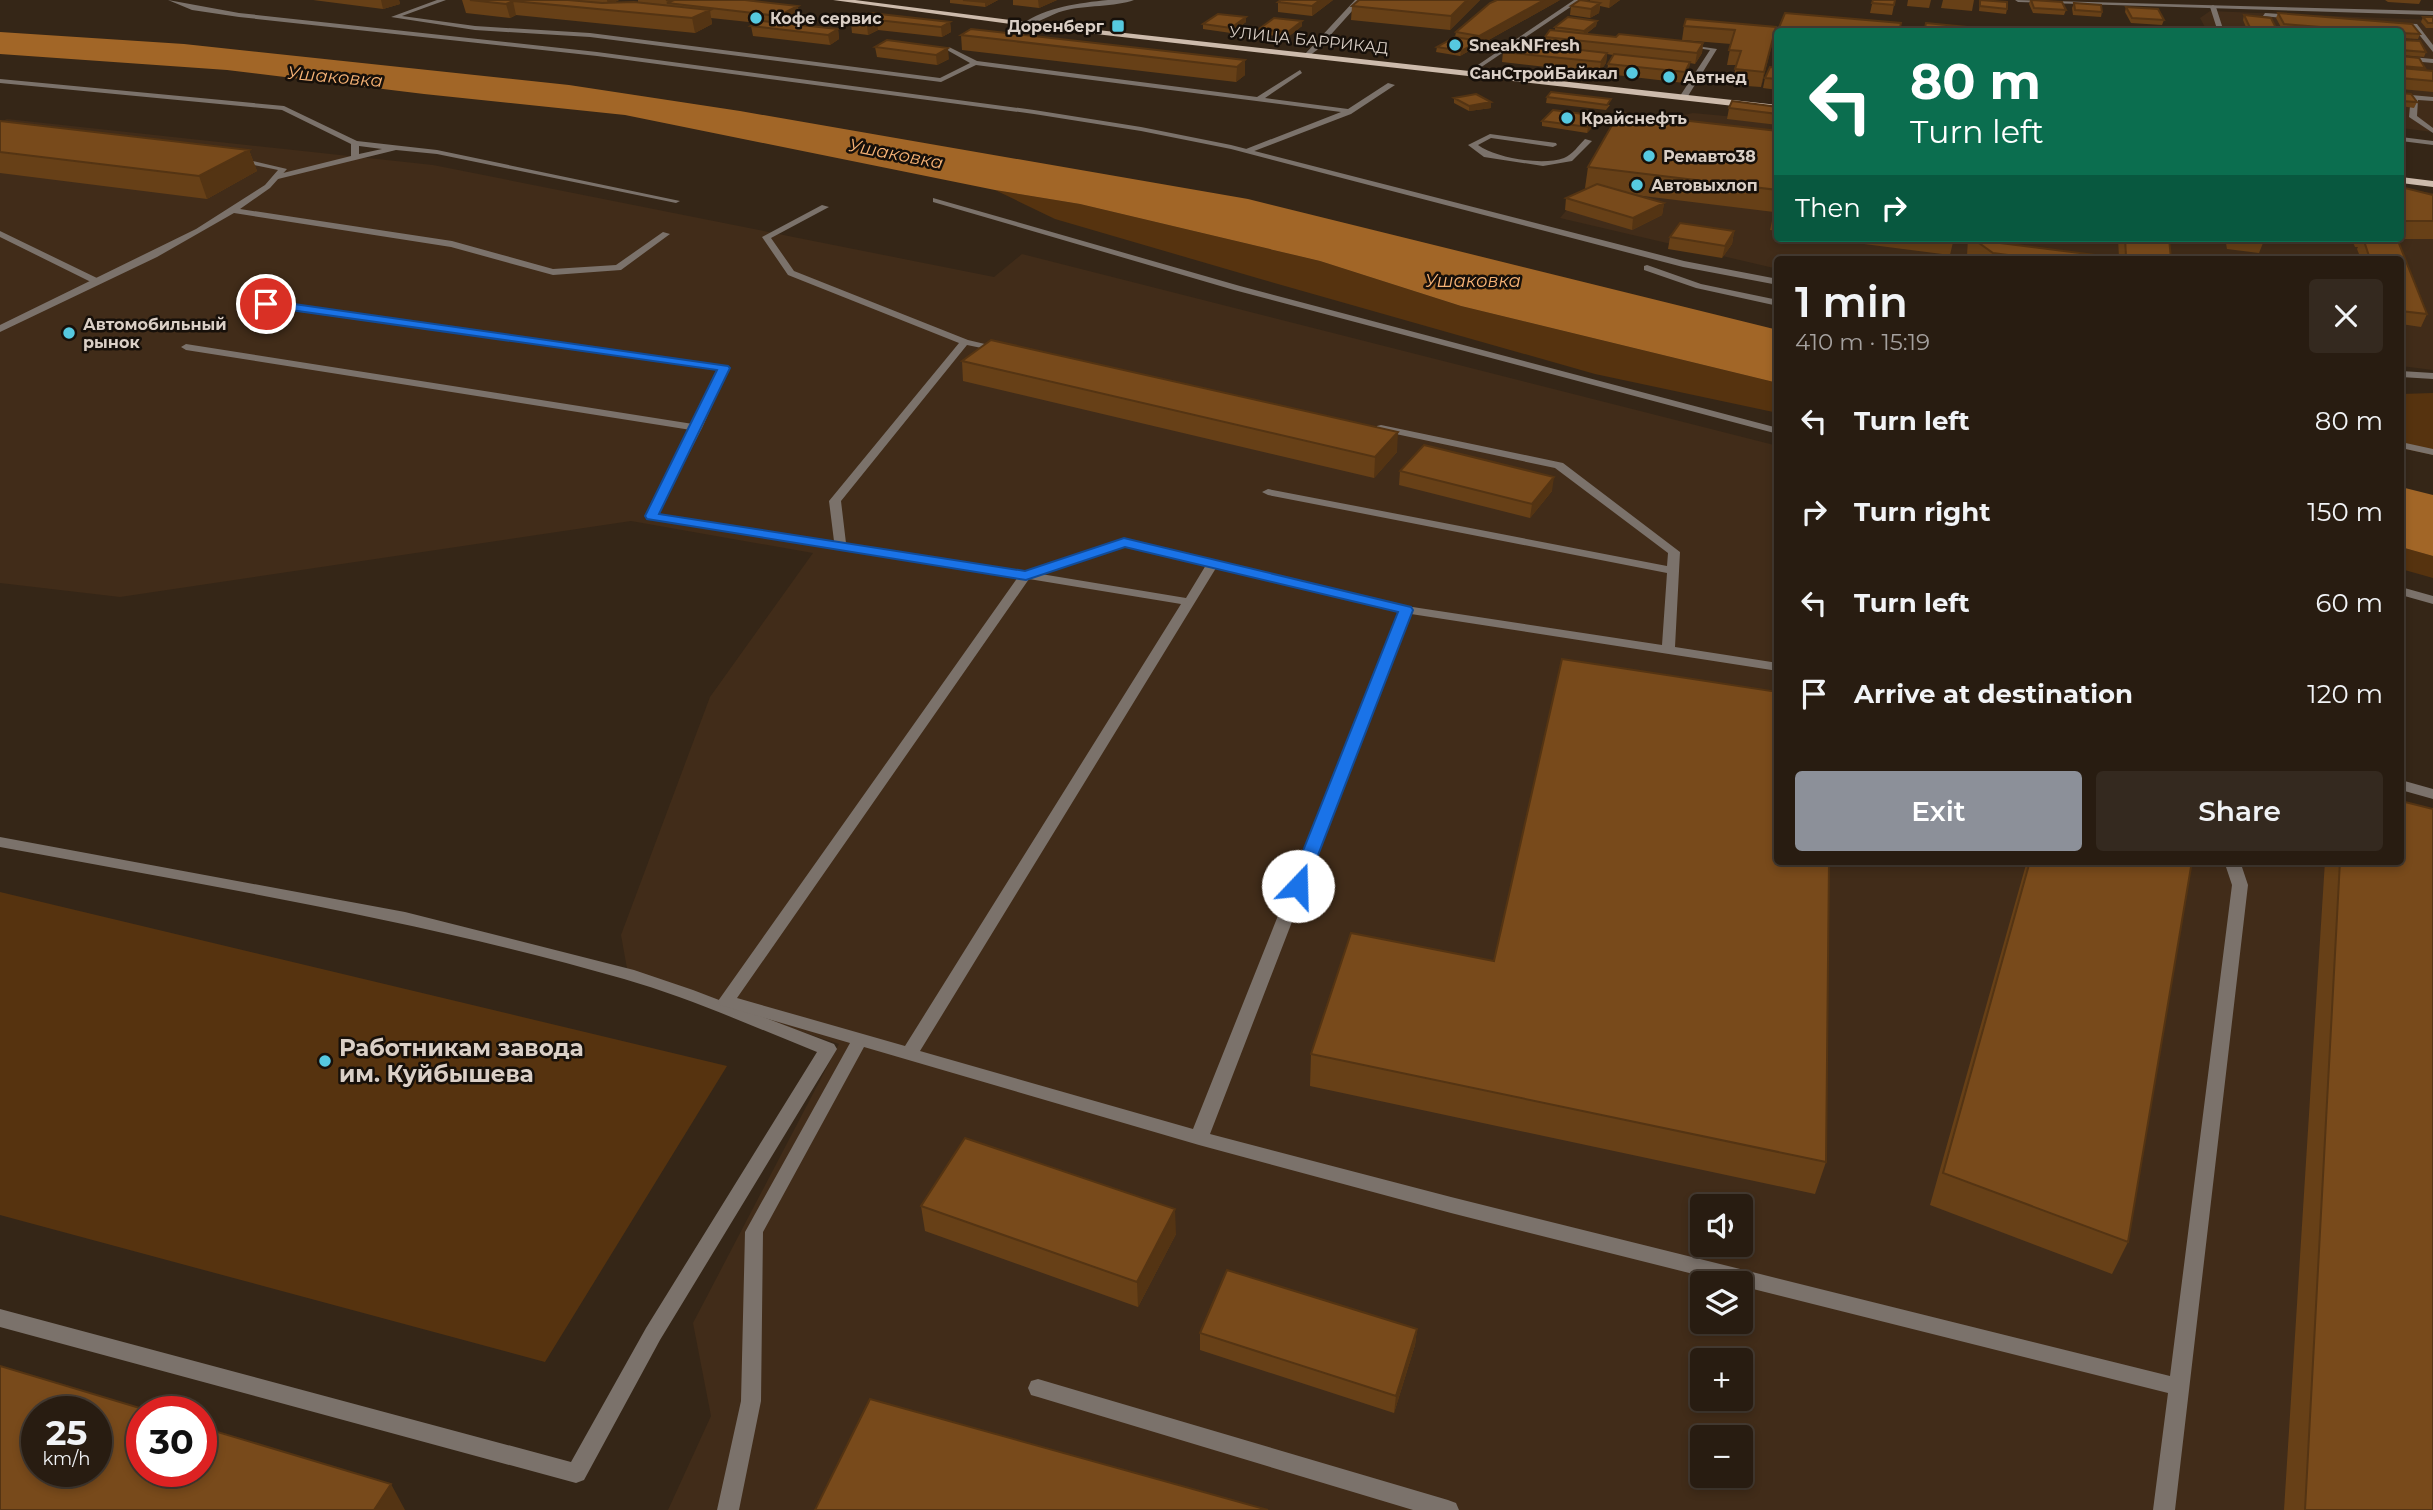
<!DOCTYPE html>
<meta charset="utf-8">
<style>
body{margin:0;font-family:Montserrat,sans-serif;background:#34291f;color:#f1f3f6;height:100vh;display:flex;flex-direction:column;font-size:26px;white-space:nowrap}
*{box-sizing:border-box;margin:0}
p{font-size:23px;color:#a5a19f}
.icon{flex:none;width:38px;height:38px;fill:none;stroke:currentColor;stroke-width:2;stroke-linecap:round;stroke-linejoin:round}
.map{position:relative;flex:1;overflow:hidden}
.drawer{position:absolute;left:1774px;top:256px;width:630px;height:609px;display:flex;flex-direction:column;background:#281c11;border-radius:7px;box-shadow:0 4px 10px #0003,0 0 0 2px #443a31}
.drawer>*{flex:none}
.hud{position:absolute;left:1774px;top:28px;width:630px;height:214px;border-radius:7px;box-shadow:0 4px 10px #0003,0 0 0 2px #443a31;background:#0b6e4f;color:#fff;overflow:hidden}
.fabs{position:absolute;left:1690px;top:1194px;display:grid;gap:14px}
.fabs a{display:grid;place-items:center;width:63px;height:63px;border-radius:7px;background:#281c11;box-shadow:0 4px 10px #0003,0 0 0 2px #443a31;font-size:35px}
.speed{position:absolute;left:21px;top:1396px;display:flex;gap:14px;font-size:35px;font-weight:700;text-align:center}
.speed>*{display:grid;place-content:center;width:91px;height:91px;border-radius:50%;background:#281c11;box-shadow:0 4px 10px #0003,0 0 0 2px #443a31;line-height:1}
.speed small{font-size:18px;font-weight:400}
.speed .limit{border:10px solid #d22;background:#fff;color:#111}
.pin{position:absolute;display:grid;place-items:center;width:60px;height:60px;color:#fff;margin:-30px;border:4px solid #fff;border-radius:50%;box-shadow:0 2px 7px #0007}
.me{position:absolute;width:77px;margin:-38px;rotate:21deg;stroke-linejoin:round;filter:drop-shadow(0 0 5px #0008)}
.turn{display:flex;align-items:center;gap:24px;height:147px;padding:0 21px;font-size:32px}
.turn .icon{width:91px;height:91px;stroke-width:2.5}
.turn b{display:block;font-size:49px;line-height:60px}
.then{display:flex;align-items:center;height:66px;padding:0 21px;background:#0003;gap:14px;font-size:26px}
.round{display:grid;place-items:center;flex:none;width:74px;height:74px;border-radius:7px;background:#34291f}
.summary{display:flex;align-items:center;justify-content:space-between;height:119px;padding:0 21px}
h1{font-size:42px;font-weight:600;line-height:52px}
.action{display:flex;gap:14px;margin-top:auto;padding:14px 21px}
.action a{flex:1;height:80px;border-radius:7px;background:#8c9099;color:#fff;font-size:28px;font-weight:600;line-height:80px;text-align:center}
.action a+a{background:#34291f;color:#f1f3f6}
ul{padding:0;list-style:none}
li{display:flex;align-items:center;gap:21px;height:91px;padding:0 21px}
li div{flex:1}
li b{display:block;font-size:26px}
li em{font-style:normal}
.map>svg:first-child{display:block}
.built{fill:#412c19;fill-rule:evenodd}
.green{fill:#56330f}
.water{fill:#a26627}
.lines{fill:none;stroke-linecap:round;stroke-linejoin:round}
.service{fill:#7b726b;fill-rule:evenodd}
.pedestrian{fill:#7b726b;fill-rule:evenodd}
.minor{fill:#7b726b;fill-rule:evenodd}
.primary{fill:#cdbbac;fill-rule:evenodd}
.wall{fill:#674017}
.shaded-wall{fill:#543413}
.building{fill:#784a1b;stroke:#543413;stroke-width:2;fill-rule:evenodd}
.route{fill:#1a73e8;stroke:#114b97;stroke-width:2}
.poi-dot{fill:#56c9e0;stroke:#17100a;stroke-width:2.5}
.labels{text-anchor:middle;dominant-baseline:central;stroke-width:5;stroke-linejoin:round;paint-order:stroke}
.far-poi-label{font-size:16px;font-weight:bold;fill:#dacfc6;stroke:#17100a;text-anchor:start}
.far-street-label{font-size:16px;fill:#dacfc6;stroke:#17100a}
.far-water-label{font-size:18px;font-style:italic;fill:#f7b376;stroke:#17100a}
.near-poi-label{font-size:23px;font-weight:bold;fill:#dacfc6;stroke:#17100a;text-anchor:start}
</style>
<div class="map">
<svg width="2433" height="1510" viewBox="0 0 2433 1510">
<rect width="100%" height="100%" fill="#352617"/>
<path class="built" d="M2210,11L2433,20V132L2401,128V32L2207,31L2200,18Z
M1693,113L1778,121V238H2401V189L2433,193V370L2401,366V259H1778V269L1560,218L1585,188L1620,130Z
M7,119L433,165L994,277L1022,254L1778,446V861H2401L2433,1510H668L711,1416L693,1323L839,1044L628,974L621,935L710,697L813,553L631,521L120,597L0,583V122ZM1703,1206H1741V1244H1703ZM1703,1283H1741V1321H1703ZM1703,1360H1741V1398H1703ZM1703,1437H1741V1475H1703Z"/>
<path class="green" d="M995,190L1080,204L1320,261L1461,306L1778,383V413L1595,374L1264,280L1055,219Z
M2433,393V455L2401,448V394Z
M2401,547L2433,556V578L2401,569Z
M0,892L727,1066L545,1362L0,1215Z"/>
<path class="water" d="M0,32L184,44L569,85L740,111L1248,199L1778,330V383L1461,306L1320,261L1080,204L995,190L625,115L424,94L227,70L0,54Z
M2401,487L2433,495V556L2401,547Z"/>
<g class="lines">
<path class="service" d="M437,0H446L402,16L475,26L590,33L940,78L970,63L947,50L949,47L977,61L1257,97L1300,70L1302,73L1265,98L1348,109L1388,83L1395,85L1351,114L1249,153H1246V149L1341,112L976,65L941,82L590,37L475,30L391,17Z
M1108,0H1134C1116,7 1084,5 1063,11C1051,14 1032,27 1022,24C1046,7 1079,3 1108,0Z
M1355,0H1362L1317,50L1309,56H1305V54Z
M1574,0H1581L1471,74L1466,73Z
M2213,5L2216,7L2224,32H2218L2210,7Z
M2265,13L2294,15L2297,17L2294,19L2263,16Z
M2393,23L2417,24L2433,45V52L2413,27L2395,26Z
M1683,44L1717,49L1688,96L1684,98L1680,96L1710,50L1683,46Z
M2401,56L2433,59V63L2401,60Z
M2411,95L2433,97V101L2418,100L2417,116L2433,128V133L2409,117Z
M1490,134L1556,143L1557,145L1553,147L1491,138L1478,145C1496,158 1542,166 1564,158C1572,155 1579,145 1585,139L1592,141L1572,161L1543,166L1484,157L1468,145Z
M2401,137L2433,141V145L2401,141Z
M231,156L287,169L270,188L240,209L452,241L553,269L616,265L663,232L670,234L621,270L553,275L451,247L234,213L157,257L0,332V325L196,229L265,185L278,170L231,160Z
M933,198L1240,286L1778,428V434L1234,290L933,202Z
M2401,587L2433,596V604L2401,595Z
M0,837L405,912L634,970L693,990L834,1044L837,1049L834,1054L660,1340L584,1480L576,1483L0,1327V1309L571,1462L646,1328L817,1052C754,1027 690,998 624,979C419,920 209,886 0,847Z"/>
<path class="pedestrian" d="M1647,265L1701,284L1778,300V306L1696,288L1644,270V266Z
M2401,442L2433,449V455L2401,448Z"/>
<path class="minor" d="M168,0L239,13L597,52L1034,110L1141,127L1231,145L1684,261L1778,279V285L1683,267L1231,149L1141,131L1034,114L597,56L239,17L192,10Z
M2015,0L2433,11V15L2018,2Z
M0,79L284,106L357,141L437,150L680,201L676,203L437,154L396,150L278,179H275V175L351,156V144L282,110L0,83ZM359,146L382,149L359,154Z
M822,205L829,207L771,238L794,271L968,340L1006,349L1001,352L967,345L841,501L846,543L1025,571L1124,538L1406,606L1662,645L1667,573L1268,495L1262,492L1268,489L1667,566L1668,553L1555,468L1377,430V426L1381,425L1563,463L1680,552L1675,647L1778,663V671L1411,614L1210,1134L1451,1197L2170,1376L2232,885L2224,861H2240L2248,885L2175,1510H2153L2168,1393L1741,1286V1283H1729L1451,1213L1199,1145L864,1047L763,1232L761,1401L739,1510H717L741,1401L745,1232L850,1043L720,1005L718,1001L1018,577L647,518L645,516L691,430L186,350L181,347L186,344L693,424L718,370L266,307L261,304L266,301L728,366L729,368L702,428L658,514L834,541L829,501L959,343L788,275L762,237ZM1125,546L1206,565L1186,598L1041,574ZM1216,568L1399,612L1193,1129L920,1051ZM1029,579L1181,604L905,1046L737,998Z
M0,231L99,279L101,281L93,283L0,237Z
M2401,371L2433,373V379L2401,377Z
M2401,780L2433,789V799L2401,790Z
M1038,1379L1448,1500L1456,1503L1459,1510H1413L1038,1397L1031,1395L1028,1388L1031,1381Z"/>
<path class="primary" d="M833,0H855L1025,22L1778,105V111L1025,26Z
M2401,177L2433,181V187L2401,183Z"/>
</g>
<path class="wall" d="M313,0H399L400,4L383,9Z
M462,0H619L613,3L638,2V0H745L799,15L783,23L838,29L839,39L830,45L753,36L751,26L758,23L711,18L712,24L695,33L516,15L510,18L466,13Z
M950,0H998L985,7L950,3Z
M1013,0H1057L1039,8L1013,5Z
M1333,0L1312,16L1278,12V2Z
M1480,0L1450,30L1351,20L1352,6Z
M1560,0L1460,56L1436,52L1437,47L1455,37L1456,32Z
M1590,0H1620L1609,8L1600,6L1599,13L1590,18L1570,15L1571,6L1590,2Z
M1873,0H1895L1892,15L1870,13Z
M1908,0H1931L1929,8L1907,6Z
M1943,0H1974L1972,11L1941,8Z
M1980,0L2007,9L2006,14L1979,11Z
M2030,0L2066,10L2064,15L2033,13L2029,4Z
M2385,0H2421L2419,4L2388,2Z
M2074,3L2102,12L2101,17L2073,15L2072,8Z
M2126,7L2164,20L2162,25L2131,23L2125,12Z
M871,13L950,22L951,32L942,37L878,30L868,35L852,33L851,23Z
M1785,13L1899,32H1778V47H1773L1775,37Z
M2278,13L2412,24L2420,34L2418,39L2401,38V32H2318L2282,29L2276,18Z
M2244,15L2278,32H2248L2243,20Z
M2423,17H2433V28H2426L2421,22Z
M1302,21V26L1288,37L1259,34V29Z
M1597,21L1596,26L1586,34L1616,37L1703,43L1702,53L1695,64L1690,63L1688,73L1684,83L1607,74L1608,64L1613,55L1607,54L1606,63L1599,73L1502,62L1503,52L1544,46L1545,37L1555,31V27Z
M1246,22L1231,33L1203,29V24Z
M1684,26L1776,27L1761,87L1732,85L1736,65H1727L1731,44L1682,40Z
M961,35L1245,60V75L1236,82L962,50Z
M887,40L949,59L937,65L877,57L875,47Z
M2401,40L2426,52L2424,57L2401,55Z
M1778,52V90L1763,88L1765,78L1775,67Z
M2401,56L2425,68L2424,70L2433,71V92L2401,89Z
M2401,93L2417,102L2414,108L2401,106Z
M1547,97L1610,105L1606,110L1546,103Z
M1454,98L1491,108L1469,111L1454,103Z
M1778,107V125L1727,119L1729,108Z
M1598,116L1597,122L1587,133L1542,126V121Z
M0,121L249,150L257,171L207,199L0,173Z
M1778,131V231L1770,230L1774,212L1635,195L1664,203L1662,215L1632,230L1565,210L1566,198L1587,189L1585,188L1588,167Z
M2401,187L2433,195V239H2402L2399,245L2427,314L2421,327L2401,324V259H2361L2357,249L2358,247H2355L2351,238H2401Z
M1734,231L1732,244L1722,258L1668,249L1670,237Z
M1830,238H1859L1858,242Z
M1865,238H1954L1950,255L1864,244Z
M1968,238H2001V243L2119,258L2118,238H2169L2171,259H1971L1967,256Z
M2225,238H2265L2259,253L2227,249Z
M962,361L1397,452L1374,478L963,381Z
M1400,471L1552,491L1530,518L1399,485Z
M2027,861H2192L2128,1242L2112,1274L1930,1205Z
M2325,861H2401L2433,1510H2284Z
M1311,1054L1826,1162L1815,1194L1310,1086Z
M921,1206L1176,1234L1138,1307L925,1231Z
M1417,1329L1415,1345L1394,1413L1200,1350V1333Z"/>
<path class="shaded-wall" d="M381,0H399L400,4L383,9Z
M607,0H619L608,5Z
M989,0H998L985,7V2Z
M1038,0H1057L1039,8Z
M1320,0H1333L1312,16V6Z
M1467,0H1480L1450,30L1451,16Z
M1544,0H1560L1460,56L1461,51L1479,41V36Z
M1610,0H1620L1609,8Z
M513,1L516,15L510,18L506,4Z
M1600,3L1599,13L1590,18L1591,9Z
M798,6L799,15L779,25L778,16Z
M710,10L712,24L695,33L692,18Z
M1246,17V22L1231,33V28Z
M877,20L878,30L868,35L867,25Z
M1302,21V26L1288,37V32Z
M1597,21L1596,26L1583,36L1584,31Z
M950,22L951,32L942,37L941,27Z
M1776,27L1773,41L1761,87L1764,72Z
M838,29L839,39L830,45L828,35Z
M1703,43L1702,53L1695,64L1697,53Z
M948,48L949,59L937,65L936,55Z
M1607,53L1606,63L1599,73L1601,62Z
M1245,60V75L1236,82L1237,67Z
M1690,62L1688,73L1684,83L1685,72Z
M1491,102V108L1469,111V106Z
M1598,116L1597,122L1587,133L1588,127Z
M249,150L257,171L207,199L199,176Z
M1664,203L1662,215L1632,230L1633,218Z
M1734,231L1732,244L1722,258L1725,246Z
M1398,432L1397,452L1374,478L1375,457Z
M1554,477L1552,491L1530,518L1532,504Z
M1175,1209L1176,1234L1138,1307L1137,1282Z
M1417,1329L1415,1345L1394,1413L1396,1396Z
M391,1484L405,1510H374Z"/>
<path class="building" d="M470,0H568L602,3L634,2L710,10L692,18L513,1L506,4Z
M666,0H745L798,6L778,16L667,3L672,1Z
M963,0H989L985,2Z
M1281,0H1320L1312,6L1278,2Z
M1359,0H1467L1451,16L1352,6Z
M1497,0H1544L1479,36L1456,32L1490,3Z
M1580,0L1600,3L1591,9L1571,6Z
M1873,0H1895L1894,5L1872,3Z
M1980,0L2007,2V9L1980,6Z
M2031,0L2062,2L2066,10L2034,8Z
M2074,3L2101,5L2102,12L2075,10Z
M2126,7L2158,9L2164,20L2132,18Z
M871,13L950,22L941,27L877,20L867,25L851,23Z
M1785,13L1901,23L1899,32H1823L1805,30V32H1778V37H1775Z
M2278,13L2412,24L2420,34L2401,33V32H2383L2284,24Z
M1218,14L1246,17L1231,28L1203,24Z
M2244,15L2271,18L2278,32H2252Z
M1568,17L1597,21L1584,31L1555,27Z
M2423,17H2433V23H2428Z
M1274,18L1302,21L1288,32L1259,29Z
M1686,19L1776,27L1764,72L1735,69L1741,51L1729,50L1735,30L1684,26Z
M762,21L838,29L828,35L751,26Z
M1926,23L1977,28V32H1924Z
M971,29L1245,60L1237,67L961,35Z
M1550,30L1616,37L1619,34L1703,43L1697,53L1545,37Z
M1455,37L1479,41L1461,51L1437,47Z
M887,40L948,48L936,55L875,47Z
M2401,40L2420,41L2426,52L2401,50Z
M1512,42L1607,53L1601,62L1503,52Z
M1614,54L1690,62L1685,72L1608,64Z
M2401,56L2419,58L2425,68L2401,66Z
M1770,67L1778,68V79L1765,78Z
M2401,68L2433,71V81L2401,78Z
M1551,92L1611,99L1607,105L1547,97Z
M2401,93L2411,94L2417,102L2401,101Z
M1476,94L1491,102L1469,106L1454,98Z
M1732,101L1778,107V114L1729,108Z
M1553,110L1598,116L1588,127L1542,121Z
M1619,113L1778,131V190L1588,167Z
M0,121L249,150L199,176L0,152Z
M1597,184L1664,203L1633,218L1566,198Z
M2401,187L2433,195V221H2401Z
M1778,197V208H1775Z
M1680,223L1734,231L1725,246L1670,237Z
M1972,238H2001V243L2127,259H2038L1993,253Z
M2125,238H2169L2171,259H2153L2126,256Z
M2363,238H2375L2398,241L2427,314L2401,311V259H2370Z
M991,340L1398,432L1375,457L962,361Z
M1424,445L1554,477L1532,504L1400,471Z
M1562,659L1778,692V861H1829L1826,1162L1311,1054L1351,933L1494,961Z
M2401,801L2433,809V1510H2305L2340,861H2401Z
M2030,861H2192L2128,1242L1943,1173Z
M965,1138L1175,1209L1137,1282L921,1206Z
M1227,1270L1417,1329L1396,1396L1200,1333Z
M0,1366L153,1412H142V1472H201V1427L391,1484L374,1510H0ZM37,1412H96V1472H37Z
M870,1399L1268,1510H815Z"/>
<path class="route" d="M266,300L728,366L730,368L659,514L1025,571L1124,538L1411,607L1413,610L1306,886L1298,892L1289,886L1398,612L1125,547L1026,580L647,519L645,516L717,370L262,306L260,304Z"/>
<g class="poi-dot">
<circle cx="756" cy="18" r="7"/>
<rect x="1111" y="19" width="14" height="14" rx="3.5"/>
<circle cx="1455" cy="45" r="7"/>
<circle cx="1632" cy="73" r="7"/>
<circle cx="1669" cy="77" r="7"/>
<circle cx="1567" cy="118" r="7"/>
<circle cx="1649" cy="156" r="7"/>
<circle cx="1637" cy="185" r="7"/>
<circle cx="69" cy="333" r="7"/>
<circle cx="325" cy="1061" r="7"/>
</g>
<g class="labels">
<g class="far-poi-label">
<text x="770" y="18">Кофе сервис</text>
<text x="1104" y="26" text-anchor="end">Доренберг</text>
<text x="1469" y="45">SneakNFresh</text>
<text x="1618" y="73" text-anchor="end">СанСтройБайкал</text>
<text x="1683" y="77">Автнед</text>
<text x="1581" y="118">Крайснефть</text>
<text x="1663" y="156">Ремавто38</text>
<text x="1651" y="185">Автовыхлоп</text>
<text x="83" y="324">Автомобильный<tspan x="83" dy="18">рынок</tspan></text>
</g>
<g class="far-street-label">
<text transform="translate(1309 40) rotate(6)">УЛИЦА БАРРИКАД</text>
</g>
<g class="far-water-label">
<text transform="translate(335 77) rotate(5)">Ушаковка</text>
<text transform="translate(896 154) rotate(11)">Ушаковка</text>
<text x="1473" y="281">Ушаковка</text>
</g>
<g class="near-poi-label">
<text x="339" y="1048">Работникам завода<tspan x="339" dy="26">им. Куйбышева</tspan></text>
</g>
</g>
</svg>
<div class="fabs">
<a><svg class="icon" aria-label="sound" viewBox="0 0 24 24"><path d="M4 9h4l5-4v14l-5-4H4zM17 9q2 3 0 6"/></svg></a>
<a><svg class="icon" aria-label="layers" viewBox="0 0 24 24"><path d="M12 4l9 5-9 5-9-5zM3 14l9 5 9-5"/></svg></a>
<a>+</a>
<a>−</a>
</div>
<div class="speed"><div>25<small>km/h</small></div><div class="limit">30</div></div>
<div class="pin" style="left:266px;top:304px;background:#d93025"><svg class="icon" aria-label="arrive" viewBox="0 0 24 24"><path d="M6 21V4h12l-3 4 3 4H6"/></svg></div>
<svg class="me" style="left:1298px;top:886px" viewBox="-20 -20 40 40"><circle r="19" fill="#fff"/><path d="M0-13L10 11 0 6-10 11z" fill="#1a73e8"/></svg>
<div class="hud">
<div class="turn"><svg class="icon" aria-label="left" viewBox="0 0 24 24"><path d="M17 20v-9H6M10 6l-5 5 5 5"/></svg><div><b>80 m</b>Turn left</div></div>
<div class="then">Then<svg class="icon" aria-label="right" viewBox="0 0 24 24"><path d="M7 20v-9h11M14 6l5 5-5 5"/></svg></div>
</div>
<section class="drawer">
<div class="summary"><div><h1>1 min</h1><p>410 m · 15:19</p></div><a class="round"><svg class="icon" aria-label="close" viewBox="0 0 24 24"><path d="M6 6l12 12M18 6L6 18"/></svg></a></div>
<ul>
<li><svg class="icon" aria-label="left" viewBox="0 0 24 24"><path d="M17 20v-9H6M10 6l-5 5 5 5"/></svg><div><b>Turn left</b></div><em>80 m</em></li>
<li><svg class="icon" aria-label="right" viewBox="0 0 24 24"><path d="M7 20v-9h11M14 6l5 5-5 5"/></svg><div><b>Turn right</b></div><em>150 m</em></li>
<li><svg class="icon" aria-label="left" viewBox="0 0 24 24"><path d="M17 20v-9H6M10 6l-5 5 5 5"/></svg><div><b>Turn left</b></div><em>60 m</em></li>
<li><svg class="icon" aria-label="arrive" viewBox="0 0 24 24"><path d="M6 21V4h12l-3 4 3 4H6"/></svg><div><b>Arrive at destination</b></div><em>120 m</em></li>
</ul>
<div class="action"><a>Exit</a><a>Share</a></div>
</section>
</div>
